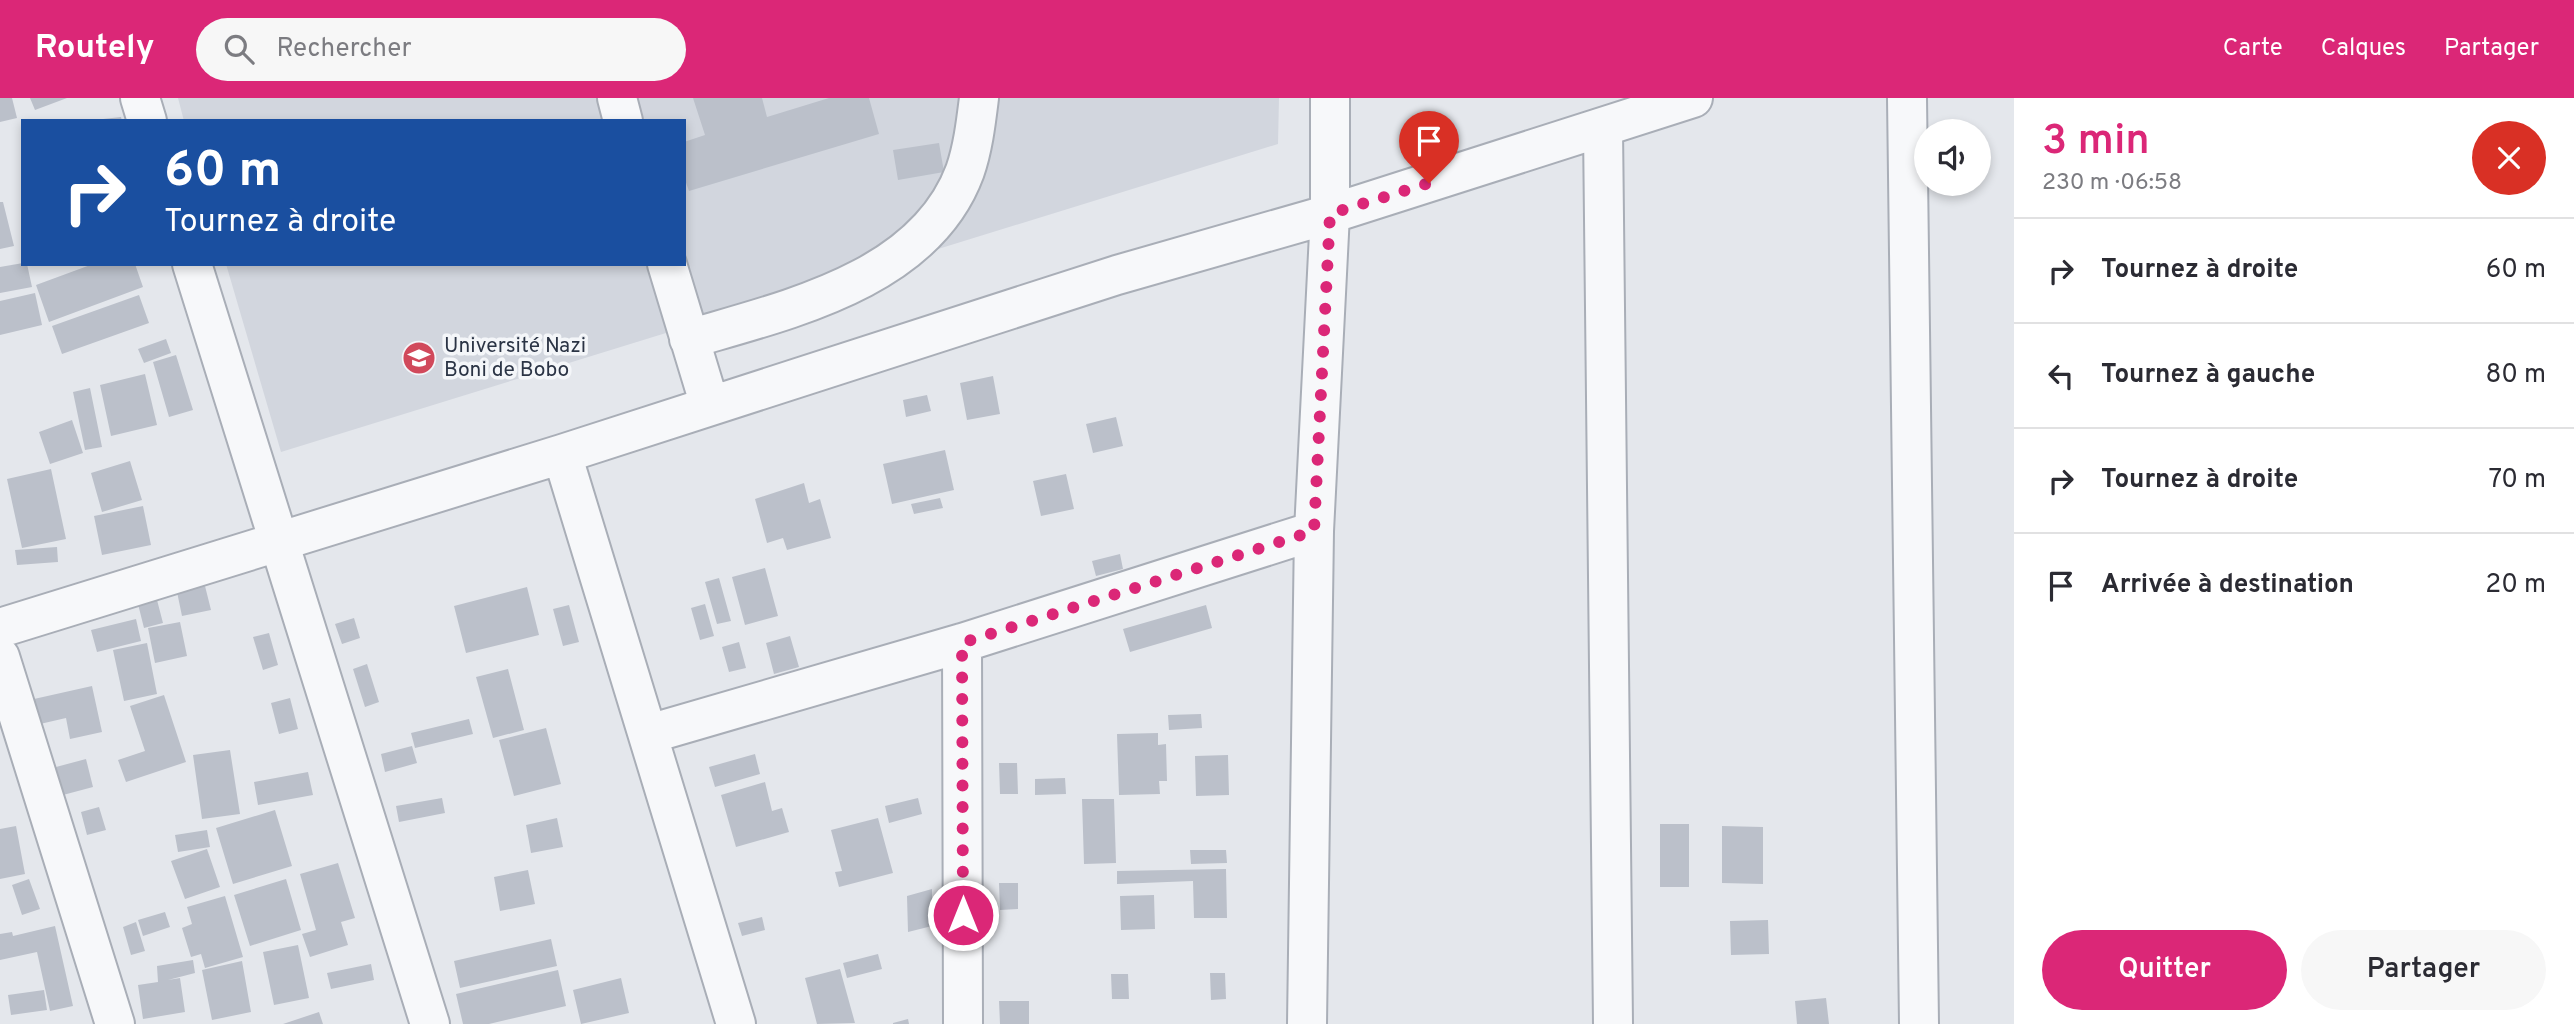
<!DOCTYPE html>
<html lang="fr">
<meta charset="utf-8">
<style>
body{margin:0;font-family:Overpass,sans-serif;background:#f7f7f7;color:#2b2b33;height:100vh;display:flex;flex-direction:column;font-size:26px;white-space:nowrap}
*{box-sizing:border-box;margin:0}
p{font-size:23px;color:#7c7c81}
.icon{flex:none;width:38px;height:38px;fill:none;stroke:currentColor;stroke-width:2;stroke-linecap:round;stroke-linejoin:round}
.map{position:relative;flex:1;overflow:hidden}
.drawer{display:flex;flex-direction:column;background:#fff;width:560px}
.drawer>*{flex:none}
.top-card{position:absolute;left:21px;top:21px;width:665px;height:147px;border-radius:0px;box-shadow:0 4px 10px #0003;background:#1a4fa0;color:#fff;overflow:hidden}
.controls{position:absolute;left:1914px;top:21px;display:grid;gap:14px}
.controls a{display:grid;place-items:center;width:77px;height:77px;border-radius:50%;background:#fff;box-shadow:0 4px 10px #0003;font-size:35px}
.pin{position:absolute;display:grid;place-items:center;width:60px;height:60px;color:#fff;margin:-72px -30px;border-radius:50% 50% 50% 0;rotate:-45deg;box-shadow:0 0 7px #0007}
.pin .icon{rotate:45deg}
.me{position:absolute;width:77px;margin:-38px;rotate:0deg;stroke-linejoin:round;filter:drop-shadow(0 0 5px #0008)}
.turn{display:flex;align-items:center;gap:24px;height:147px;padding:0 28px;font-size:32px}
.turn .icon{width:91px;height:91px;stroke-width:2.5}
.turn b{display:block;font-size:49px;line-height:60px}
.round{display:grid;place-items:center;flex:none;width:74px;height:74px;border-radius:37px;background:#f7f7f7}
.summary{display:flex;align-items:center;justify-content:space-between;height:119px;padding:0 28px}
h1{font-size:42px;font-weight:600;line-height:52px;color:#db2777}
.action{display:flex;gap:14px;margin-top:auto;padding:14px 28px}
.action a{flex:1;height:80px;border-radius:42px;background:#db2777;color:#fff;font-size:28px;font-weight:600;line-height:80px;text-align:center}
.action a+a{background:#f7f7f7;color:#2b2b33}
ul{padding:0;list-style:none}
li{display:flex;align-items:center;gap:21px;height:105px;padding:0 28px;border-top:2px solid #e1e1e2}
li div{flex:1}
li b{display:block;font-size:26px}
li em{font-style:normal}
header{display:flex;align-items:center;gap:42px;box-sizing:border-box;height:98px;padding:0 35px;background:#db2777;color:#fff}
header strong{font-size:33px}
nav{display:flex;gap:38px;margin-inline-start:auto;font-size:24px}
.search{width:490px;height:63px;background:#f7f7f7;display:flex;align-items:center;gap:18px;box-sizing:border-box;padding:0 24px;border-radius:38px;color:#7c7c81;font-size:26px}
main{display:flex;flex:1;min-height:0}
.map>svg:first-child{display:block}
.built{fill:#d2d6de}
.building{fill:#bbc0ca}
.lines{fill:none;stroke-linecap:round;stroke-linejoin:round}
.minor-casing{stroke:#a9aeb7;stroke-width:42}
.minor{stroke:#f7f8fa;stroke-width:38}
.route{stroke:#db2777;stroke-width:12;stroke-dasharray:0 21.6}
.labels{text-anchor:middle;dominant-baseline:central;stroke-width:7;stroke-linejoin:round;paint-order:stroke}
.poi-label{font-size:21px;fill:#2b3445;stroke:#f4f6f9;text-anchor:start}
</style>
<header>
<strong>Routely</strong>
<div class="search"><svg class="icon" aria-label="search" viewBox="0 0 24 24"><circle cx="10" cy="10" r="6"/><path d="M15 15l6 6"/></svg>Rechercher</div>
<nav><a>Carte</a><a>Calques</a><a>Partager</a></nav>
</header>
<main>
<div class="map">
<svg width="2014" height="926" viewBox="0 0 2014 926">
<rect width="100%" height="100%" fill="#e4e7ec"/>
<path class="built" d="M178,0H1279L1278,46L281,354L226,166H684V23H184Z"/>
<path class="building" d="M0,0H12L17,20L0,24Z
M30,0H67L35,12Z
M693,0H762L767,19L829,0H869L879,36L689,93L684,79V44L705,37Z
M121,19L122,23H103V21Z
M939,45L944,74L898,82L893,52Z
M0,104H3L14,148L0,151Z
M23,165L27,166L32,189L0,195V169Z
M93,166H135L143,189L49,224L36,187Z
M35,195L42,227L0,237V203Z
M139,197L149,225L62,256L52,228Z
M166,241L171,255L144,265L138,251Z
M176,257L193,312L169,319L153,264Z
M145,276L157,327L111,338L100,287Z
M993,278L1000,316L967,322L960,285Z
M90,290L102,349L85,352L73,294Z
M927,297L931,313L906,319L903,302Z
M1116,319L1123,348L1093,355L1086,326Z
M72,322L83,355L50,366L39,334Z
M945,352L954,392L892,406L883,366Z
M130,363L142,402L102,414L91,375Z
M51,371L66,441L22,450L7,381Z
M1066,376L1074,411L1041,418L1033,383Z
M804,385L809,405L820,401L831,440L787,452L783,440L767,445L755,401Z
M940,400L943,410L914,416L911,406Z
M143,408L151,447L102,457L94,418Z
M57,449L58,464L17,467L15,452Z
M1120,456L1123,471L1096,478L1092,463Z
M765,470L778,518L745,527L732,479Z
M719,480L731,523L717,526L705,484Z
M205,488L211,512L182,518L177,494Z
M527,489L539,537L466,555L454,508Z
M157,502L163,525L144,530L138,506Z
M705,506L714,538L700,542L691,510Z
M569,507L579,544L563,548L553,511Z
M1206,507L1212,530L1130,554L1123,531Z
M354,520L360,540L342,546L335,526Z
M136,521L141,543L97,554L91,532Z
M180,524L187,558L155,565L148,530Z
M269,535L278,567L263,572L253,539Z
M790,538L799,569L774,576L766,545Z
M739,544L746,570L729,574L722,549Z
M147,545L157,596L124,603L113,552Z
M367,566L379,604L365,609L353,571Z
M508,571L524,632L493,640L476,579Z
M92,588L102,634L70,641L66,620L40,626L34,601Z
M164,597L186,664L126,684L118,662L145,653L130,608Z
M290,600L298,631L279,636L271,605Z
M1201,616L1202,630L1169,632L1168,617Z
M469,621L473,636L415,650L411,635Z
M546,630L561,686L514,698L499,642Z
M1158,635V647L1166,646L1167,683H1159L1160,696L1119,697L1117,636Z
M412,648L417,665L385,674L381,656Z
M230,652L240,716L202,721L193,657Z
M755,656L760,676L715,689L709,669Z
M1228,657L1229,697L1196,698L1195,658Z
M86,661L93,689L63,697L56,669Z
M999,665H1017L1018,696H1000Z
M308,674L313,697L258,707L254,684Z
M1065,680L1066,696L1035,697V681Z
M765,684L772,713L782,710L789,734L736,749L721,697Z
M442,700L445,715L399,724L396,708Z
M918,700L922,716L889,725L885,708Z
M1082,701H1114L1116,765L1084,766Z
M99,709L106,732L87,737L81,714Z
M275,712L292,768L233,786L216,730Z
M557,720L563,749L531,755L526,727Z
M878,720L893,775L839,789L835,774L842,773L831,732Z
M1660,726H1689V789H1660Z
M16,728L25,776L0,781V731Z
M1722,728L1763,729V786L1722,785Z
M207,732L210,749L178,754L175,737Z
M207,751L220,789L185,801L171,763Z
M1190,752H1226L1227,765L1191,766Z
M338,765L355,820L341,824L348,847L310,859L302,836L316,832L300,776Z
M1226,771L1227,820H1194L1193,783L1117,786V773Z
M528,772L535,806L500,813L494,779Z
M29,781L40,811L22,817L12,787Z
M286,781L301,832L250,848L234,797Z
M999,785H1018V811L1000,812Z
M932,791V828L908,834L907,798Z
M1154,797L1155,831L1121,832L1120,798Z
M225,798L243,859L205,870L201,856L191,859L182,830L192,826L187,809Z
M165,814L170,829L143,838L138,822Z
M762,819L765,832L742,838L738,825Z
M1768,822L1769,856L1731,857L1730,823Z
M136,824L145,853L131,857L123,829Z
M55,828L73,908L50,913L37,854L0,862V836L12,834L13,838Z
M551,841L557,868L460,890L454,863Z
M298,847L309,900L274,907L263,854Z
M878,856L882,871L847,880L843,865Z
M193,862L195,875L168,882L180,880L185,914L143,921L138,887L158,884L157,868Z
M242,863L251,914L212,922L202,872Z
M371,866L374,882L331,891L327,875Z
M840,871L855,925L817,926L805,880Z
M558,872L566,908L489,926H463L456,896Z
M1210,875H1225L1226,901L1211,902Z
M1111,876H1128L1129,901H1112Z
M621,880L629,915L581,926L573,892Z
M44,892L47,912L11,917L8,897Z
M1826,900L1829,926H1797L1795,903Z
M999,903H1029V926H1000Z
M319,914L323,926H283Z
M908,921L909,926H893V925Z"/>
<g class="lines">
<defs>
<path id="minor" d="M140,0L147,23
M617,0L623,23
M1907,0L1919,926
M1603,31L1613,926
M192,166L430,926
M667,166L710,308
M689,241C787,212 925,182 965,73C973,50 976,24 979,0
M562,356L736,926
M0,530L562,356L1117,177L1330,116L1693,0
M962,545L963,926
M0,559L115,926
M649,636L962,545L1314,433
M1307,926L1314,433L1330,116V0"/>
</defs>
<use href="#minor" class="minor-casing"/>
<use href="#minor" class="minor"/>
</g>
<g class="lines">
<path class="route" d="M963,817L962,545L1314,433L1330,116L1429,85"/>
</g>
<defs>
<symbol id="university-disc" viewBox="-11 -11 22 22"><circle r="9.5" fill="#d1495b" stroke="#f4f6f9"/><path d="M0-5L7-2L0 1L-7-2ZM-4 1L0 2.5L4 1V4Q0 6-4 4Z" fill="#fff"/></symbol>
</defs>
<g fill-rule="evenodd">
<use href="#university-disc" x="400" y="241" width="38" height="38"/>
</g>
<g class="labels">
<g class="poi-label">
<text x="444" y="248">Université Nazi<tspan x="444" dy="24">Boni de Bobo</tspan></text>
</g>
</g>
</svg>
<div class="controls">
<a><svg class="icon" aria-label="sound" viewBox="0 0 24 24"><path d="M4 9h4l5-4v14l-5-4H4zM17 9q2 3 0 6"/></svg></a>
</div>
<div class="pin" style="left:1429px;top:85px;background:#d93025"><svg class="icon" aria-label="arrive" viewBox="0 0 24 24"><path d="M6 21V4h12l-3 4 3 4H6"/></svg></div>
<svg class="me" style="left:963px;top:817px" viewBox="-20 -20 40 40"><circle r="17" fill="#db2777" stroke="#fff" stroke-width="3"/><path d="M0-11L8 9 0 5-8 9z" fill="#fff"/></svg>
<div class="top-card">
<div class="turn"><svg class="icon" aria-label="right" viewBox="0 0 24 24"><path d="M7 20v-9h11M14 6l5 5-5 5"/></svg><div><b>60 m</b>Tournez à droite</div></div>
</div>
</div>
<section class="drawer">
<div class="summary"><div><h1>3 min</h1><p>230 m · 06:58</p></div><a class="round" style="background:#d93025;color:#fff"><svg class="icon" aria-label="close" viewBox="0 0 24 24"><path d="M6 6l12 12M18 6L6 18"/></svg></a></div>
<ul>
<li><svg class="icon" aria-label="right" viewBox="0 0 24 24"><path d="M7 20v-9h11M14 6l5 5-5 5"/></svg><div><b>Tournez à droite</b></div><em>60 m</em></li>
<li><svg class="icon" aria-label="left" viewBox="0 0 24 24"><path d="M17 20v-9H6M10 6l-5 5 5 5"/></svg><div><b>Tournez à gauche</b></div><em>80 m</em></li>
<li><svg class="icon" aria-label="right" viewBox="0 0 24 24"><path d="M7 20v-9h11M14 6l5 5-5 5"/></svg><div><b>Tournez à droite</b></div><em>70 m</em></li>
<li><svg class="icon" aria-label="arrive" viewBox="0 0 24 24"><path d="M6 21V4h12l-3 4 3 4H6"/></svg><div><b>Arrivée à destination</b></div><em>20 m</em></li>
</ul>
<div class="action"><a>Quitter</a><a>Partager</a></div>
</section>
</main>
